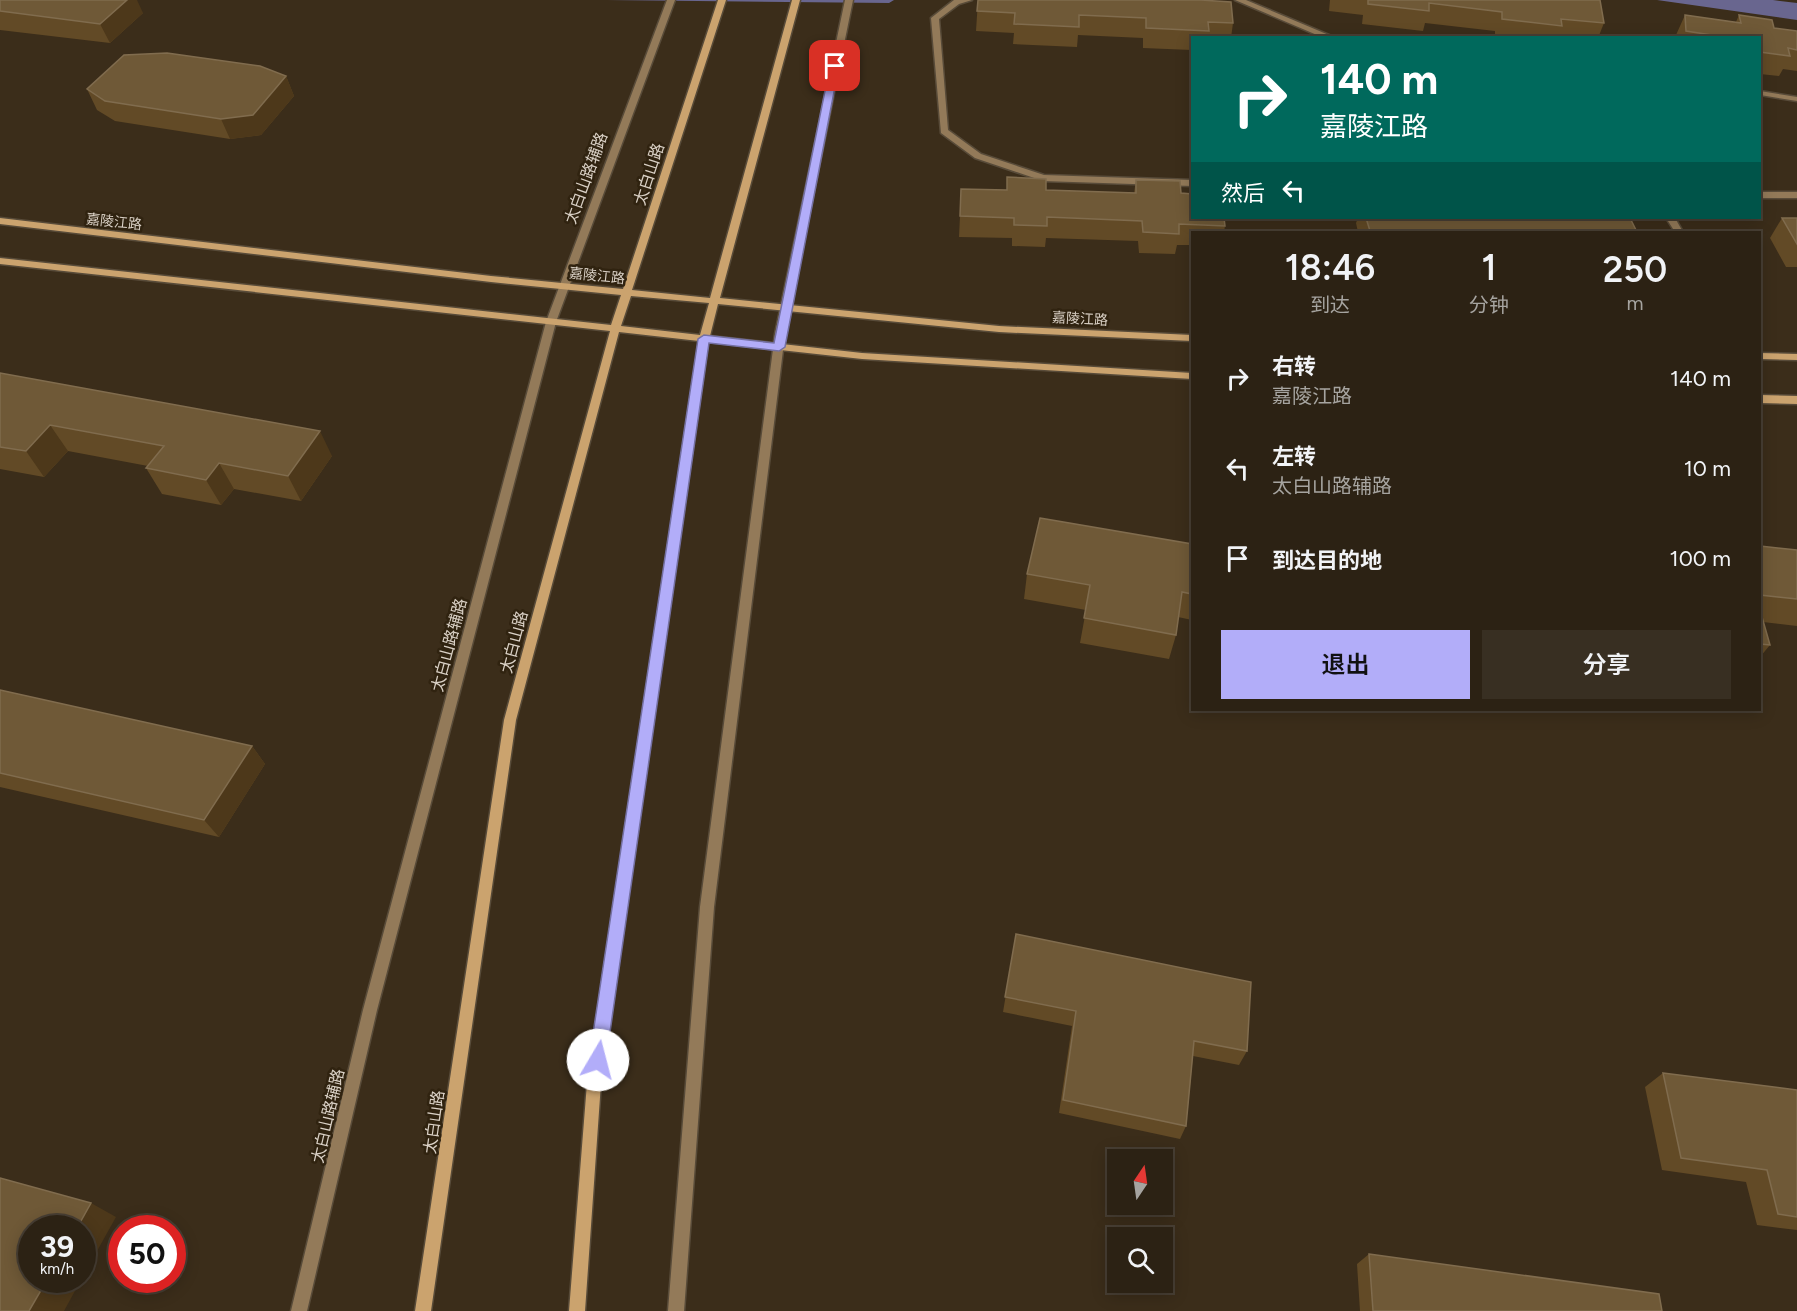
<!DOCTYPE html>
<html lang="zh">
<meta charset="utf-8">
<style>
body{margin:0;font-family:Figtree,"Noto Sans SC",sans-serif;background:#382f22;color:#f1f3f6;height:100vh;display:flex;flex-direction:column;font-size:22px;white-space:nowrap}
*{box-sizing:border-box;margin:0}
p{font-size:20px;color:#a6a4a0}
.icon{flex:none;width:33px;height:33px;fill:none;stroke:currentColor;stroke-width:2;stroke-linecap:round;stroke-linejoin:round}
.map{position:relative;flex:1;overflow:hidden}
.drawer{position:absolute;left:1191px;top:231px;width:570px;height:480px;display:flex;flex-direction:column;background:#2c2214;border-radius:0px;box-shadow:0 3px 15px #0003,0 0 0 2px #483f34}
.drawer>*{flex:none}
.top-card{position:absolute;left:1191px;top:36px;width:570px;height:183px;border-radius:0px;box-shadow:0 3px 15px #0003,0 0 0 2px #483f34;background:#00695c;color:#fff;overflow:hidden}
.needle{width:39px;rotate:13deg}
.buttons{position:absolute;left:1107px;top:1149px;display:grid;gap:12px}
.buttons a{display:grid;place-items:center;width:66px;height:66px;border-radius:0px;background:#2c2214;box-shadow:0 3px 15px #0003,0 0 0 2px #483f34;font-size:30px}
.speed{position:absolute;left:18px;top:1215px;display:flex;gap:12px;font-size:30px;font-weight:700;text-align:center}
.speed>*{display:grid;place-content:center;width:78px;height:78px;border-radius:50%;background:#2c2214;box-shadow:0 3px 15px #0003,0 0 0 2px #483f34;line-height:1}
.speed small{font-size:15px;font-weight:400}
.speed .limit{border:9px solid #d22;background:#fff;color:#111}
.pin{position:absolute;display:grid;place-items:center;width:51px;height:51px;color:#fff;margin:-26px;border-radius:12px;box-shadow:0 3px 9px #0006}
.me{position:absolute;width:66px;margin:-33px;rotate:8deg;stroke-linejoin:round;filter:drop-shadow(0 0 4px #0008)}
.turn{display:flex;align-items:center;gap:21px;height:126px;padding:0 30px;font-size:27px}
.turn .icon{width:78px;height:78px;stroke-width:2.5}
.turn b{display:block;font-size:42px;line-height:51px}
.then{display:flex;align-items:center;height:57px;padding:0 30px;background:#0003;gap:12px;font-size:22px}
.eta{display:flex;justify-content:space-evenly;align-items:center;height:102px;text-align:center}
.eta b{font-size:36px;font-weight:600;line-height:42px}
.button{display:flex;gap:12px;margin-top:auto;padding:12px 30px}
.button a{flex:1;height:69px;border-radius:0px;background:#b2adf9;color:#111;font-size:24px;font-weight:600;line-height:69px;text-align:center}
.button a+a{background:#382f22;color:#f1f3f6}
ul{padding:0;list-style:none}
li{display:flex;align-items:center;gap:18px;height:90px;padding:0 30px}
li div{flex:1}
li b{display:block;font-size:22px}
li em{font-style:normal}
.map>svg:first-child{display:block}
.water{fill:#69668f}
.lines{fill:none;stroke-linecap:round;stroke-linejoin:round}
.street-casing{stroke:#584b39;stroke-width:3}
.secondary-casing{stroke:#584b39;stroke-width:3}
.street{fill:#937a59;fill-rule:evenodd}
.secondary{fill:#cba36e;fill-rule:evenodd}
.wall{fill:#624a26}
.shaded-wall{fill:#4d381a}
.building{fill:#6f5937;stroke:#806c4e;stroke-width:1.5}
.route{fill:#b2adf9;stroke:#7470a2;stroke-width:1.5}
.labels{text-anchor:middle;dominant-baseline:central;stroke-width:5;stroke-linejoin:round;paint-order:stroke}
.far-street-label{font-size:14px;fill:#dad1c6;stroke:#302310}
.street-label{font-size:16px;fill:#dad1c6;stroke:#302310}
</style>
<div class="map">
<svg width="1797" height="1311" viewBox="0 0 1797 1311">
<rect width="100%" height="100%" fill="#3b2d1a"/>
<path class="water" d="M607,0H894L889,3Z
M1657,0H1773L1797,3V20Z"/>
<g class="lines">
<defs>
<path id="street" d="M667,0H675L556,322L377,1010L307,1311H291L363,1010L546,322Z
M845,0H853L785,334L714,907L684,1311H668L700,907L775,334Z
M954,0H972L959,4L939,19L948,130L981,154L1044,175L1192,180V186L1043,181L975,158L941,133L931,18Z
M1235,0H1246L1336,38H1324Z
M1760,91L1797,97V101L1760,95Z
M1760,192H1797V198H1760Z
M1666,218H1675L1683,232H1675Z"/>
<path id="secondary" d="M718,0H726L632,290L710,298L792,0H800L720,298L999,326L1192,335V341L999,332L718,304L710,336L862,353L1192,373V379L862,359L708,342L601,1083L585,1311H569L587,1083L699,341L619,332L516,720L431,1311H415L504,720L610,331L0,264V258L611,325L621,295L491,282L0,224V218L491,276L623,289ZM631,296L709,303L700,335L621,326Z
M1760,353L1797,354V360L1760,359Z
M1760,395L1797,396V404L1760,403Z"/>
</defs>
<use href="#street" class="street-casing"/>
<use href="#secondary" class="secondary-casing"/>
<use href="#street" class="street"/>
<use href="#secondary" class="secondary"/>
</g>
<path class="wall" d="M0,0L143,13L110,43L0,30Z
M978,0L1233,23L1231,38H1192V50L1143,48V38L1078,35L1077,47L1013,44L1014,33L976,31Z
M1330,0H1600L1604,23L1598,38H1495V31L1425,23L1423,31L1362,24L1363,15L1329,11Z
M1685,15L1736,22L1739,15L1774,28L1797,31V71L1783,69L1779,76L1760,74V38H1676V35Z
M286,76L294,96L261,135L230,139L115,121L97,110L87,89Z
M1136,180L1181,193L1225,226L1224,232H1192V245H1177L1175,254L1139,253L1138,241L1046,238L1045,247L1012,246V238L959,237L960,216L1006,190H1046L1134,193Z
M1358,218H1630L1637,232H1358L1356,223Z
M1782,218H1797V267H1786L1770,238Z
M0,373L332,456L301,501L234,489L221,505L162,494L146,468L148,466L68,451L44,477L0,469Z
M1192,544V620L1178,617L1176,635L1169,659L1080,643L1086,610L1024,599L1027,574Z
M1760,546L1797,550V626L1763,622L1770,645L1760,657Z
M0,690L252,746L265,764L219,837L0,787Z
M1016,934L1247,1051L1239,1065L1193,1056L1186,1126L1180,1139L1059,1113L1072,1026L1003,1012Z
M1663,1073L1797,1090V1230L1757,1225L1746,1182L1662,1170L1645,1087Z
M1369,1254L1662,1311H1360L1357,1264Z"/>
<path class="shaded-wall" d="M127,0H137L143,13L110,43L100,24Z
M286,76L294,96L261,135L230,139L221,119Z
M50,425L68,451L44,477L26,451Z
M320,431L332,456L301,501L288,476Z
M219,463L234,489L221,505L206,480Z
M252,746L265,764L219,837L204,820Z
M91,1203L116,1217L82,1278V1228H77Z
M47,1280H81L64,1311H29Z"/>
<path class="building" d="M0,0H127L100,24L0,11Z
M978,0H1201L1231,2L1233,23L1208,22L1209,31L1146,28V18L1079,15V27L1014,24L1015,13L977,11Z
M1368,0H1600L1604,23L1561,19L1562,26L1502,19V12L1429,3V11L1368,4Z
M1685,15L1741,23L1739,15L1772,20L1774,28L1797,31V50L1788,48L1790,56L1760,52V38H1731L1686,31Z
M167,53L260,66L286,76L253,115L221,119L105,101L87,89L124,55Z
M1007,177L1046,179V190L1136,193V180L1180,181L1181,193L1192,194V218H1224L1225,226L1179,224V234L1143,232L1142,221L1047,217V226L1014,225V218L960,216L961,189L1007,190Z
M1366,218H1630L1637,232H1422L1370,231Z
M1782,218H1797V244Z
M0,373L320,431L288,476L219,463L206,480L146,468L164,446L50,425L26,451L0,447Z
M1040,518L1192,544V594L1182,592L1176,635L1084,618L1090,585L1027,574Z
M1760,546L1797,550V599L1760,595Z
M1760,610L1770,645L1760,644Z
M0,690L252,746L204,820L0,773Z
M1016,934L1251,982L1247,1051L1194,1041L1186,1126L1063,1100L1076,1011L1005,997Z
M1663,1073L1797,1090V1217L1778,1214L1767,1170L1681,1158Z
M0,1178L91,1203L77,1228H32V1280H47L29,1311H0Z
M1369,1254L1659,1294L1662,1311H1373Z"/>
<path class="route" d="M835,64L839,66L785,347L779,351L709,343L606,1060L604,1066L598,1068L592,1066L589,1060L698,339L704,335L774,343L830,66Z"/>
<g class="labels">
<g class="far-street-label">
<text transform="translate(114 222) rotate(6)">嘉陵江路</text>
<text transform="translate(597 276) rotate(6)">嘉陵江路</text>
<text transform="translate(1080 319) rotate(3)">嘉陵江路</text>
</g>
<g class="street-label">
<text transform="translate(649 174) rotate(-72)">太白山路</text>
<text transform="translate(586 178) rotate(-70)">太白山路辅路</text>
<text transform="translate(514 642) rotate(-75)">太白山路</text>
<text transform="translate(449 645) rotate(-75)">太白山路辅路</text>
<text transform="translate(328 1116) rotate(-77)">太白山路辅路</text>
<text transform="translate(434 1122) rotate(-82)">太白山路</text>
</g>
</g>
</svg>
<div class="buttons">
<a><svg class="needle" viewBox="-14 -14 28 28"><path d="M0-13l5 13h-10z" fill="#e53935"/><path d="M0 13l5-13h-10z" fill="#a6a4a0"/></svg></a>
<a><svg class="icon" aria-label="search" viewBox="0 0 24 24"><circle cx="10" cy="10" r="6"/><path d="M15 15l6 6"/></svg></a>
</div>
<div class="speed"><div>39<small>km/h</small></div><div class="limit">50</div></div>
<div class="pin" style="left:835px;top:66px;background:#d93025"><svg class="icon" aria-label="arrive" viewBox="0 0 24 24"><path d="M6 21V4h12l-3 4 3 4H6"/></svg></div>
<svg class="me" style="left:598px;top:1060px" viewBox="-20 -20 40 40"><circle r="19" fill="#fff"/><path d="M0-13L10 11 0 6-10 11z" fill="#b2adf9"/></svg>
<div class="top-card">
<div class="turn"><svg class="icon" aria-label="right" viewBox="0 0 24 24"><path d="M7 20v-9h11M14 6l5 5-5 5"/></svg><div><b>140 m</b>嘉陵江路</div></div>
<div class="then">然后<svg class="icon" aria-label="left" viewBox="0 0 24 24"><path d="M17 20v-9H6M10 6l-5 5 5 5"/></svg></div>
</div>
<section class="drawer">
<div class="eta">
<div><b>18:46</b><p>到达</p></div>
<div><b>1</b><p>分钟</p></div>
<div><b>250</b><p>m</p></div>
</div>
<ul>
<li><svg class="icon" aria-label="right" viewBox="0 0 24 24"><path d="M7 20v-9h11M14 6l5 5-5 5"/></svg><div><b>右转</b><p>嘉陵江路</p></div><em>140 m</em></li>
<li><svg class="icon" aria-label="left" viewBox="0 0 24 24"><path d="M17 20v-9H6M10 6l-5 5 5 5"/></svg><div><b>左转</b><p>太白山路辅路</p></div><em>10 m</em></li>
<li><svg class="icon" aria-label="arrive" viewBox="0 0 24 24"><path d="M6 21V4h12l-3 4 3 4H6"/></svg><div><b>到达目的地</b></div><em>100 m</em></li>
</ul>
<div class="button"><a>退出</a><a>分享</a></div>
</section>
</div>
